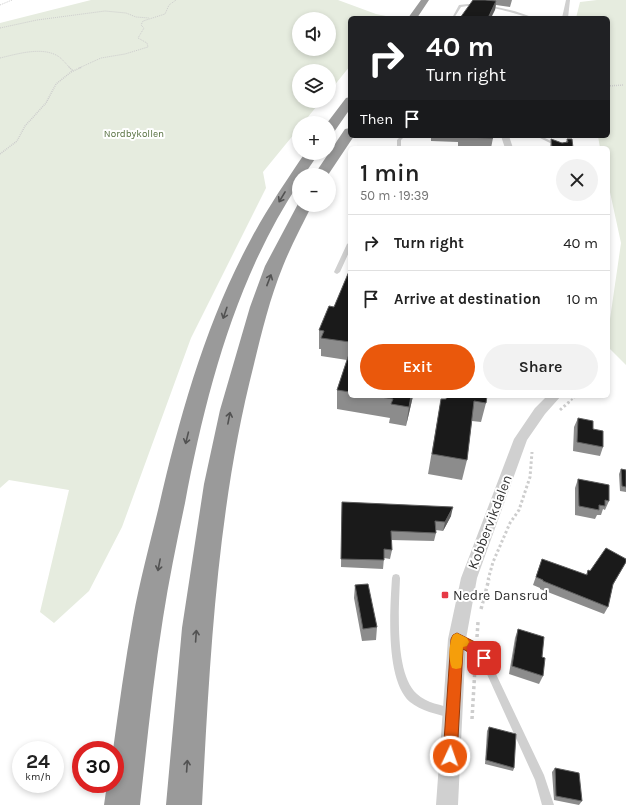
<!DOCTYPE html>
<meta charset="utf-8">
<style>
body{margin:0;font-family:Karla,sans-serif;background:#f2f2f2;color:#222;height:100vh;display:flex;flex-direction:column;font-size:15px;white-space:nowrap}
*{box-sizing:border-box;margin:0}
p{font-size:13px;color:#767676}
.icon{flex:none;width:22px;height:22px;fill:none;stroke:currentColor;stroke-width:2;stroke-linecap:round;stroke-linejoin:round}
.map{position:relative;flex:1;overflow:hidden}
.drawer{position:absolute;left:348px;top:146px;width:262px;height:252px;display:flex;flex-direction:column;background:#fff;border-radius:6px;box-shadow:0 2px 6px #0003}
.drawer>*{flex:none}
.hud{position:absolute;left:348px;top:16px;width:262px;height:122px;border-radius:6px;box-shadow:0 2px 6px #0003;background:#202124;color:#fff;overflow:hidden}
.fabs{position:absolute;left:292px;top:12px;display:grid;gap:8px}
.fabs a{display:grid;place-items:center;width:44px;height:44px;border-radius:50%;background:#fff;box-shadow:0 2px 6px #0003;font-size:20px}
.speed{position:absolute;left:12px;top:741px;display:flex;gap:8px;font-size:20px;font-weight:700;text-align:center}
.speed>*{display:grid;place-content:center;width:52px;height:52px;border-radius:50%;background:#fff;box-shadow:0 2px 6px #0003;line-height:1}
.speed small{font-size:10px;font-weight:400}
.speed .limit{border:6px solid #d22;background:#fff;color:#111}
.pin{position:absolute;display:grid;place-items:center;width:34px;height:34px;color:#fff;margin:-17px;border-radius:8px;box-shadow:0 2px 6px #0006}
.me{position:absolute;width:44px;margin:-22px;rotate:3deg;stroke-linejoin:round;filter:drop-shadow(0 0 3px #0008)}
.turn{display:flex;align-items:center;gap:14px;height:84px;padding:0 12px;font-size:18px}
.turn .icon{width:52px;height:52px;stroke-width:2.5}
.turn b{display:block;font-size:28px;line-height:34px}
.then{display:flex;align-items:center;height:38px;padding:0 12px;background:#0003;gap:8px;font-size:15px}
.round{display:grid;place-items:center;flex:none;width:42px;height:42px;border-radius:21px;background:#f2f2f2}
.summary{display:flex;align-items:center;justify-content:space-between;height:68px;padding:0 12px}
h1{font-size:24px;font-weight:600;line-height:30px}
.button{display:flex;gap:8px;margin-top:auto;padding:8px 12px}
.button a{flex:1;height:46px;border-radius:24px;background:#ea580c;color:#fff;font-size:16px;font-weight:600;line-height:46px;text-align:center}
.button a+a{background:#f2f2f2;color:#222}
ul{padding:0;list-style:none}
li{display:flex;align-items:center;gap:12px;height:56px;padding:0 12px;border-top:1px solid #e0e0e0}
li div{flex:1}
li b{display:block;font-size:15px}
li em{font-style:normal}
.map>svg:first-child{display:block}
.green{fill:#e6ecdf;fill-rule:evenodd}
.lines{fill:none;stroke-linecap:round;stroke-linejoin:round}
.path-far4{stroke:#cdcdcd;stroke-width:1;stroke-dasharray:1 1;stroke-linecap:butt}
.path-far3{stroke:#cdcdcd;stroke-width:1.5;stroke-dasharray:1 1;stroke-linecap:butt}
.path-far2{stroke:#cdcdcd;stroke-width:2;stroke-dasharray:2 2;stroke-linecap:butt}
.path-far1{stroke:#cdcdcd;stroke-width:3;stroke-dasharray:2.5 2.5;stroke-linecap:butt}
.path{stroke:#cdcdcd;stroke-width:3.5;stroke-dasharray:3 3;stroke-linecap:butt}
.lane{fill:#d0d0d0;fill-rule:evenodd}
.street{fill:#d0d0d0;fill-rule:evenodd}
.highway{fill:#9a9a9a;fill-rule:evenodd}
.wall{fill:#8c8c8c}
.shaded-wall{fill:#5f5f5f}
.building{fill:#1a1a1a;stroke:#5f5f5f}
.oneway{stroke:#525252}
.route{fill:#ea580c;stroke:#983908}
.slow{fill:#f59e0b}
.poi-dot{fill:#e63946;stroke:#fff;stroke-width:1.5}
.labels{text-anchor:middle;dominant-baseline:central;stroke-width:4;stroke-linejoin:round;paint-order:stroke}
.far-park-label{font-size:10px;fill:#56703f;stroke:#fff}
.near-street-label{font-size:14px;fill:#333;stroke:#fff}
.near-poi-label{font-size:14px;fill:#333;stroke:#fff;text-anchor:start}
</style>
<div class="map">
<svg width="626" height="805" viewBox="0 0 626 805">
<rect width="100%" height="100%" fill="#fff"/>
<path class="green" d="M91,0H338L376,14L391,17L350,18V66L329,92V71H299V101H321L303,123H299V128L263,172L266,188L191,338L122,527L89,591L54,623L40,612L69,490L9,480L0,488V23ZM299,19H329V49H299Z
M597,0H626V365L608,347V333L621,243L608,183V148H600L598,136H608V18H576L580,2Z"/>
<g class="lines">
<path class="path-far4" d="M0,5L12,0
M0,28L37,20L105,11L126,13L136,17L149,18
M0,58C17,54 40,47 56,55C62,58 66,64 70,68
M79,68L101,58L125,54L148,47L147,43L138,38L144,28L141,25L143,21L165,14L169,5L176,0"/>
<path class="path-far3" d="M71,72L82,67
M608,86L623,85
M0,154L17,141L25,126L46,103L56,84L71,72L72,70L69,67"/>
<path class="path-far2" d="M568,403L576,396"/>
<path class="path-far1" d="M560,410L569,402
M488,580L493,562L510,523L519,510L530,477L532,452"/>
<path class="path" d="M481,609L489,579
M477,637L478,622
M472,719L475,668"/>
<path class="lane" d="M468,4C487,4 516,10 534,18H530C508,12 484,2 461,7L454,18H452L459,5Z
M401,136H405L401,140V148H397V140Z
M536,136H541L565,148H560Z
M350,242V250L340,272L337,274L335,273L334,272L347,244Z
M396,574L399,575L400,578C399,607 394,674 417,694C426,703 442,705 454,709L455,713L454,717L450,718C437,714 421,711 410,702C385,680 390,609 392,578L393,575Z
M458,635L479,646L487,655L544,775L554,805H542L535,780L481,661L473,652L455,642L453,639L455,636Z"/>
<path class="street" d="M566,0H570L568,18H562Z
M501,136H509L513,148H505Z
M547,396H561L545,414L527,440L477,578L466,639L458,805H436L448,639L461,578L514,439L535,408Z"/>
<path class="highway" d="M421,0H429L417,18H408Z
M350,97V109L334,132L329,133V123H327L346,98Z
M350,128V136H354L328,175H314L345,129Z
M305,153H319L304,175H299V183C236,278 206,392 185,503C177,541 169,579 163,618C153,680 147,743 140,805H104L107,784H115V750H113C119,706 125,662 133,618C140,580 150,543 159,506C180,415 206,322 251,239C267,209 286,181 305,153Z
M299,202V205H312C302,225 291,246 283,266C270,298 262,331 254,364C217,509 210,656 202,805H166L182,628L204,484L220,410L250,307L265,266Z"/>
</g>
<path class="wall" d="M473,0H512L510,7L496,5L495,10Z
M431,136H493V138L491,148H458V142L431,141Z
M551,139L562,143L566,142L567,139L573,148H550Z
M350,269V396H413L406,426L389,423L390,418L337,409V390L347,360L321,356V349H319V330L334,307Z
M446,396H487L486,403L481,422L472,421L467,460L462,480L428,474L441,399H446Z
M578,418L593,429L603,447L600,456L573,451L574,427Z
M621,469L626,470V492L620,491L619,474Z
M578,479L609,501L605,510L603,509L601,515H597L595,519L575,515V488Z
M342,502L451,516L443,531L436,530V533L434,541L391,540L392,550L390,559L384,558L383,569L341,567Z
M542,559L586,575L588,570L590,571L626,562L613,585L608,607L604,614L540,589V588L533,585Z
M355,585L377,627L376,640L362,641L354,598Z
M518,629L542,657L543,676L539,684L509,674L515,638Z
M489,727L514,768L513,771L485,764L487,731Z
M555,768L582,801L579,805L554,800L552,772Z"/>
<path class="shaded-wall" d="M496,1L495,10L491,18H488Z
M411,396H413L406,426L409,407Z
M453,507L451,516L443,531L445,522Z"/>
<path class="building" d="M473,0H485L496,1L488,18H460Z
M461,136H493V138L461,137Z
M551,139L562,143L568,142L567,139H572L573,148H552Z
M350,269V342L321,338L324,331L319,330L329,306L334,307Z
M350,351V392L337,390Z
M374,396H411L409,407L391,404L393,399Z
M447,396H487L486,403L474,401L467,460L432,454L441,399H446Z
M578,418L593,421V429L603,431V447L577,442Z
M621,469L626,470V487L622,486Z
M578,479L609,485V501L605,500V506L599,505V510L579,506Z
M342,502L453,507L445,522L435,521L436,533L391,531L392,550L384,549V560L341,559Z
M606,548L626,559V562L613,584L608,607L543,581V580L536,577L542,559L587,575L588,570L590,571Z
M368,584L377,627L363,629L355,585Z
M518,629L544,637L542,657L545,658L543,676L512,666Z
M489,727L516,734L514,768L486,760Z
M555,768L579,773L582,801L556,796Z"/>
<defs><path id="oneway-shaft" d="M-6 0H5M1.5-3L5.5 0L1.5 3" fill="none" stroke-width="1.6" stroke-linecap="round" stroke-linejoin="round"/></defs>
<g class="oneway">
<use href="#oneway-shaft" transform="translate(282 197) rotate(121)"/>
<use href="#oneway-shaft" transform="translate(269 280) rotate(-69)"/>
<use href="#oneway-shaft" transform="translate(225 313) rotate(109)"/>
<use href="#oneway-shaft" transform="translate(229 418) rotate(-79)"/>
<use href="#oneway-shaft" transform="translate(187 438) rotate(104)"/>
<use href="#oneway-shaft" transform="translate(159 565) rotate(101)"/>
<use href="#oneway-shaft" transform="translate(196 636) rotate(-86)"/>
<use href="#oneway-shaft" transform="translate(187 766) rotate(-86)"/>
</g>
<path class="route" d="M457,633L481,645L490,658L488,662L484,664C476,661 471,653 463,649L457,756L455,761L450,763L445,761L443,756L451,639L453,635Z"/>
<path class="slow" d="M457,633L467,638L469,642L467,646L463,647L462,663L461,668L456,669L452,668C448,659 449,643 453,635Z"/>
<rect class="poi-dot" x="441" y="591" width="8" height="8" rx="2"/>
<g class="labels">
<g class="far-park-label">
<text x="134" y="134">Nordbykollen</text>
</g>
<g class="near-street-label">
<text transform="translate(490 522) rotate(-69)">Kobbervikdalen</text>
</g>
<g class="near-poi-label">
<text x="453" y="595">Nedre Dansrud</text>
</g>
</g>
</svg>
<div class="fabs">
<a><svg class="icon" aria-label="sound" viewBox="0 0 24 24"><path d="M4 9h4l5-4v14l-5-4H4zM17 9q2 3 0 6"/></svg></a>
<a><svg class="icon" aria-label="layers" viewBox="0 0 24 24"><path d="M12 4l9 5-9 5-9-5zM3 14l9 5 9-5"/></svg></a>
<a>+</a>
<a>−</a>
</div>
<div class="speed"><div>24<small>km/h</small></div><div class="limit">30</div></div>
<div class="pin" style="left:484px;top:658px;background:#d93025"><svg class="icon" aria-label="arrive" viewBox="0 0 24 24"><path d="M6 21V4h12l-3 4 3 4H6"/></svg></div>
<svg class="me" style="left:450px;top:756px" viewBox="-20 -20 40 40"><circle r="17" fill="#ea580c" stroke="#fff" stroke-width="3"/><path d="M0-11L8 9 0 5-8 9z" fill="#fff"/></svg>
<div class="hud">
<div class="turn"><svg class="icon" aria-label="right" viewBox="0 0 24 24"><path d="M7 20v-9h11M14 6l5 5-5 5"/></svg><div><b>40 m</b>Turn right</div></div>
<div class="then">Then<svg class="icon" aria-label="arrive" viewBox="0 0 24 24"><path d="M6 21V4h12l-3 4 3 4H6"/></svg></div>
</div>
<section class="drawer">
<div class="summary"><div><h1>1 min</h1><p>50 m · 19:39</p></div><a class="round"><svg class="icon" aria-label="close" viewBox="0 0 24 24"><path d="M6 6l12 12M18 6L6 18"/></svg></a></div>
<ul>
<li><svg class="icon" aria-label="right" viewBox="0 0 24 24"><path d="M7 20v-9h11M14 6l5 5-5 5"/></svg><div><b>Turn right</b></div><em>40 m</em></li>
<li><svg class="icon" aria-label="arrive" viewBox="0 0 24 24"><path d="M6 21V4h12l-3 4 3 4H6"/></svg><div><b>Arrive at destination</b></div><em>10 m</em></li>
</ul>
<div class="button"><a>Exit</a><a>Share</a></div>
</section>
</div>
